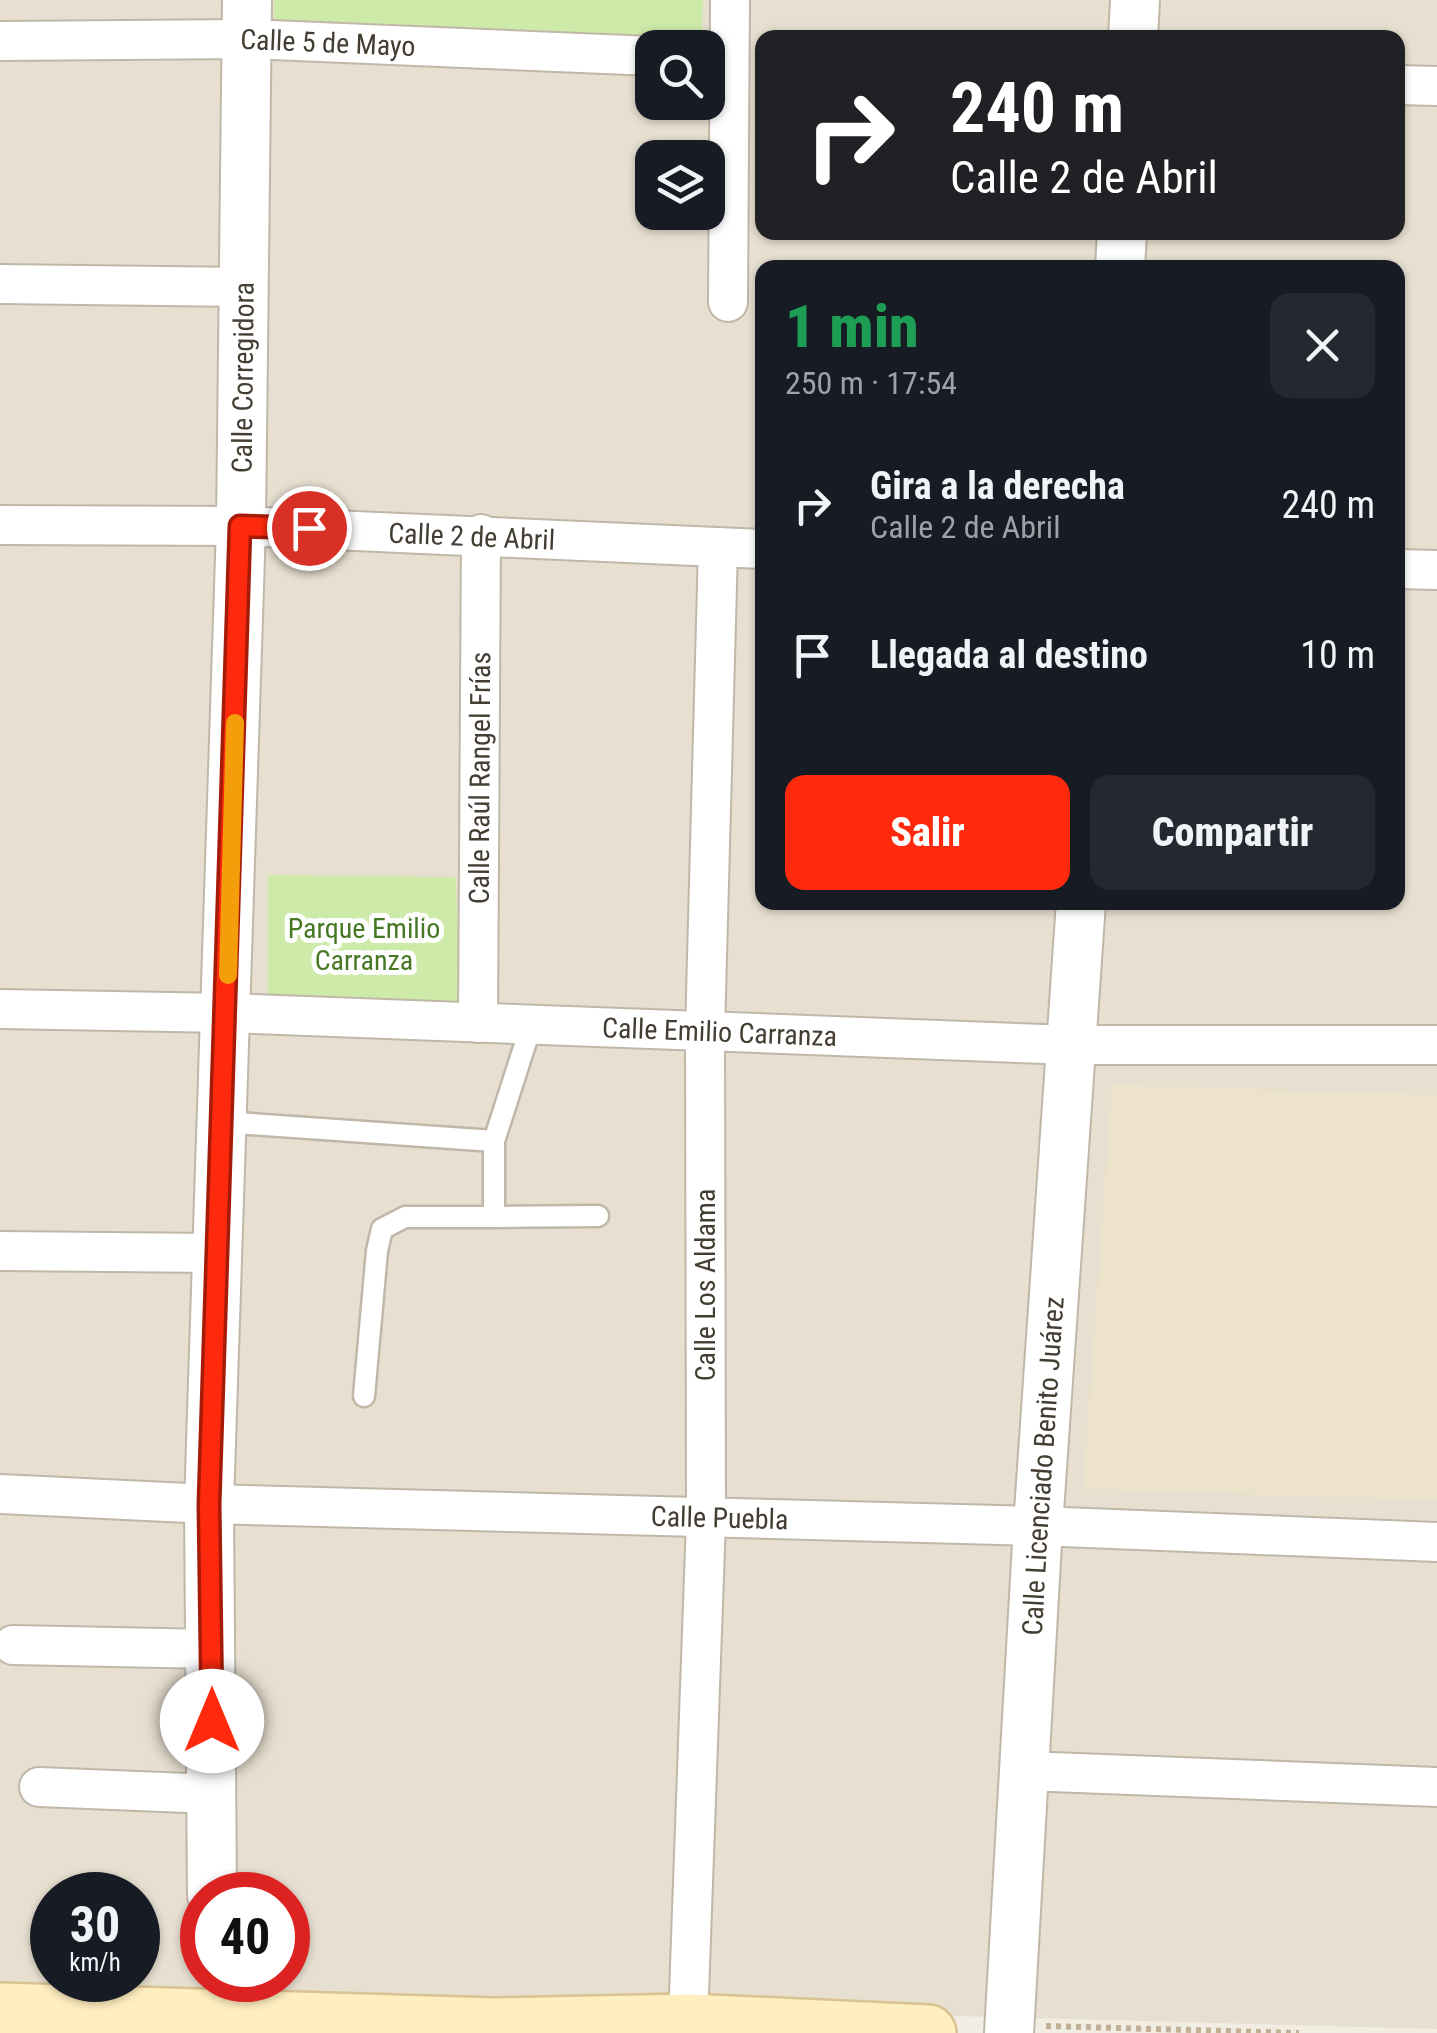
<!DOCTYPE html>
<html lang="es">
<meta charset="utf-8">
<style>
body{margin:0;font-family:"Roboto Condensed",sans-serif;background:#242831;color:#f1f3f6;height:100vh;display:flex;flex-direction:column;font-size:38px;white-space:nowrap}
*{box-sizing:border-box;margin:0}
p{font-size:32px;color:#9ea1a6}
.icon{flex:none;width:55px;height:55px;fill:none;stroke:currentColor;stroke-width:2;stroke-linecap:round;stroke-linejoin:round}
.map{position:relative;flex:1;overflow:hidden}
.panel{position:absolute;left:755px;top:260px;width:650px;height:650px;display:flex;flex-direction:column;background:#171b24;border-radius:20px;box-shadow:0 2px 8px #0004}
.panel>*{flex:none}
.top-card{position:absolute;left:755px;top:30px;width:650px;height:210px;border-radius:20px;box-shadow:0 2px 8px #0004;background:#202124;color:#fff;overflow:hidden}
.controls{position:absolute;left:635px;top:30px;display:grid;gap:20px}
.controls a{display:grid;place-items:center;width:90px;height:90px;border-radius:20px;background:#171b24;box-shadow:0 2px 8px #0004;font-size:50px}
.speed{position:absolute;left:30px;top:1872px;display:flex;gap:20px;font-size:50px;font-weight:700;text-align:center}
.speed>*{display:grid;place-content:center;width:130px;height:130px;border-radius:50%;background:#171b24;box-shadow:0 2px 8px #0004;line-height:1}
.speed small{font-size:25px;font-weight:400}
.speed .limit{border:15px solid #d22;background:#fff;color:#111}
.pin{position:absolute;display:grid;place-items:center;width:85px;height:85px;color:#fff;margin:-42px;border:5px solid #fff;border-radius:50%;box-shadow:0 2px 10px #0007}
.me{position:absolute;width:110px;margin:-55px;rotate:0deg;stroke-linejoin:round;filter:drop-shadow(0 0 8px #0008)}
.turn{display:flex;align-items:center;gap:35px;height:210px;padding:0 30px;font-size:45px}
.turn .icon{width:130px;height:130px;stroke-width:2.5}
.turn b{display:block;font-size:70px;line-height:85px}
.round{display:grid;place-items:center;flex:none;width:105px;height:105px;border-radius:20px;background:#242831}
.overview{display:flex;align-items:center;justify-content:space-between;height:170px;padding:0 30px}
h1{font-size:60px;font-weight:800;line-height:75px;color:#1e9e55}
.action{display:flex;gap:20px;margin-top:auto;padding:20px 30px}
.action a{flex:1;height:115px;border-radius:20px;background:#ff2a0d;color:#fff;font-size:40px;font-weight:800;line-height:115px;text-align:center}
.action a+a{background:#242831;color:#f1f3f6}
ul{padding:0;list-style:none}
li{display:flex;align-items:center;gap:30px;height:150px;padding:0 30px}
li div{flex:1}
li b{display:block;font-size:38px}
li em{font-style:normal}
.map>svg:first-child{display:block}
.residential{fill:#e7dfd0;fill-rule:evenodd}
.education{fill:#ede2cb}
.green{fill:#ceeaa8}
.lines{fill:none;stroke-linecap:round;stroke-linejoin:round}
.service-casing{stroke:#c1b7a8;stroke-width:25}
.minor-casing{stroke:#c1b7a8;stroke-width:42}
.tertiary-casing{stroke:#c1b7a8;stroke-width:52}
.secondary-casing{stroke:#d9c391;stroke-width:60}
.path{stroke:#c1b095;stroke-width:6;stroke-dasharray:5 5;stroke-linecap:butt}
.service{stroke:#fff;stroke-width:20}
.minor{stroke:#fff;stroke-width:38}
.tertiary{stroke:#fff;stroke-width:48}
.secondary{stroke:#ffeec0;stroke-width:55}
.route-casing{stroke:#a61b08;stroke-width:25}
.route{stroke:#ff2a0d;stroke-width:18}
.slow{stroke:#f59e0b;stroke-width:18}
.labels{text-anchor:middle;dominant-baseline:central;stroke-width:10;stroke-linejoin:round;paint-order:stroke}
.street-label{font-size:28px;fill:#443d33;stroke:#fff}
.park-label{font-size:28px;fill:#467823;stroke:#fff}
</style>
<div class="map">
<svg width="1437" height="2033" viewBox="0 0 1437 2033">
<rect width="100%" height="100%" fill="#f2ede2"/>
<path class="residential" d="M0,0H1437V2029L0,1990ZM762,38H1398V232H762ZM652,48H708V102H652ZM652,158H708V212H652ZM762,268H1398V902H762ZM52,1895H138V1980H52ZM202,1895H288V1980H202Z"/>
<path class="education" d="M1112,1085L1437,1095V1500L1083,1489Z"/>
<path class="green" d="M274,0H703L702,36L274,25Z
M268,875L456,877L460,1013L268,1009Z"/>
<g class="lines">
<defs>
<path id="service" d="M222,1122L494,1141L531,1026
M494,1141V1217L598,1216
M364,1396L377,1251L382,1229L405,1217H494"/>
<g id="minor">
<path id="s1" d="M0,41L246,39L652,56"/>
<path d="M1398,85L1437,86"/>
<path d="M0,284L245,287"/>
<path d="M728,302L730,0"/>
<path id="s2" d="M0,525L241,526L762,549"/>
<path d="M1398,569L1437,570"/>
<path id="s3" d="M0,1009L227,1013L1071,1045H1437"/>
<path id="s4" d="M478,1023L481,534"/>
<path d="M0,1251L217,1253"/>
<path id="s5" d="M0,1494L209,1504L1038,1526L1437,1542"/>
<path d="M13,1645L212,1649"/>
<path d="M1026,1771L1437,1787"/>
<path d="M39,1787L212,1794"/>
<path d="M688,2022L706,1520L705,1032L718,547"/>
</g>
<g id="tertiary">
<path d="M1133,38L1135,0"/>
<path d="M1120,268L1122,232"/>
<path id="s6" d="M212,1895L209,1504L241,526L247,0"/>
<path id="s7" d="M1009,2033L1038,1526L1081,902"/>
</g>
<path id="secondary" d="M0,2011L493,2026L688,2022L928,2033"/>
</defs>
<use href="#service" class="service-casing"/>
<use href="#minor" class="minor-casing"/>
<use href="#tertiary" class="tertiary-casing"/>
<use href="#secondary" class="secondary-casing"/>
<path class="path" d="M1046,2026L1299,2033"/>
<use href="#service" class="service"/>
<use href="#minor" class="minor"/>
<use href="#tertiary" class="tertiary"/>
<use href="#secondary" class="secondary"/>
</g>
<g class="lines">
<defs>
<path id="route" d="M212,1721L209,1504L240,526L309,528"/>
</defs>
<use href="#route" class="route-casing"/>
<use href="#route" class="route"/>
<path class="slow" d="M228,975L235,723"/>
</g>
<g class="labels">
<g class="street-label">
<text stroke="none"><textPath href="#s1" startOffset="328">Calle 5 de Mayo</textPath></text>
<text stroke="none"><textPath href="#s6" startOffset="1518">Calle Corregidora</textPath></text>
<text stroke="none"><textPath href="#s2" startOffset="472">Calle 2 de Abril</textPath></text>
<text stroke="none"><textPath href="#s4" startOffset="245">Calle Raúl Rangel Frías</textPath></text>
<text stroke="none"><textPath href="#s3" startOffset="720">Calle Emilio Carranza</textPath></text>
<text transform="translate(705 1285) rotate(-90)">Calle Los Aldama</text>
<text stroke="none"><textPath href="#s7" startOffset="568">Calle Licenciado Benito Juárez</textPath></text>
<text stroke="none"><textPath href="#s5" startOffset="720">Calle Puebla</textPath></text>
</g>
<g class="park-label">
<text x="364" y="928">Parque Emilio<tspan x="364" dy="32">Carranza</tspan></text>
</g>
</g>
</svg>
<div class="controls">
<a><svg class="icon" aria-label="search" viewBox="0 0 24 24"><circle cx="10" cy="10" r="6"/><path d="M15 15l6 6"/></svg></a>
<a><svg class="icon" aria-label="layers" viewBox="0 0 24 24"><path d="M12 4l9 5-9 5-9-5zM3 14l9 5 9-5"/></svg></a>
</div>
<div class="speed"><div>30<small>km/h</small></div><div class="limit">40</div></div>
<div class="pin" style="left:309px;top:528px;background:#d93025"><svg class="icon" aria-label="arrive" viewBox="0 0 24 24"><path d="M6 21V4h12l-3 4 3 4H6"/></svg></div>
<svg class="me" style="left:212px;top:1721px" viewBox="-20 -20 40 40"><circle r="19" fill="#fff"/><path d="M0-13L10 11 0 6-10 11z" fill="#ff2a0d"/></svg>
<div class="top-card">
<div class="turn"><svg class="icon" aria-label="right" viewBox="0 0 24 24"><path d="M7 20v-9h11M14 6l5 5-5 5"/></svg><div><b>240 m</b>Calle 2 de Abril</div></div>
</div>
<section class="panel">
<div class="overview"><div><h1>1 min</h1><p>250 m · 17:54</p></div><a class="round"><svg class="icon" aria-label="close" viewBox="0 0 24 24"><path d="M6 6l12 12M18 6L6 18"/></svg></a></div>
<ul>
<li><svg class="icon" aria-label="right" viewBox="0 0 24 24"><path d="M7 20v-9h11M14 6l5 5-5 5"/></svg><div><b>Gira a la derecha</b><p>Calle 2 de Abril</p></div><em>240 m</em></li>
<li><svg class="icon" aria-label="arrive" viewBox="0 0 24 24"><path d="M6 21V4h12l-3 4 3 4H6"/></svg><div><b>Llegada al destino</b></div><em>10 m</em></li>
</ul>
<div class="action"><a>Salir</a><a>Compartir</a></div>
</section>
</div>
